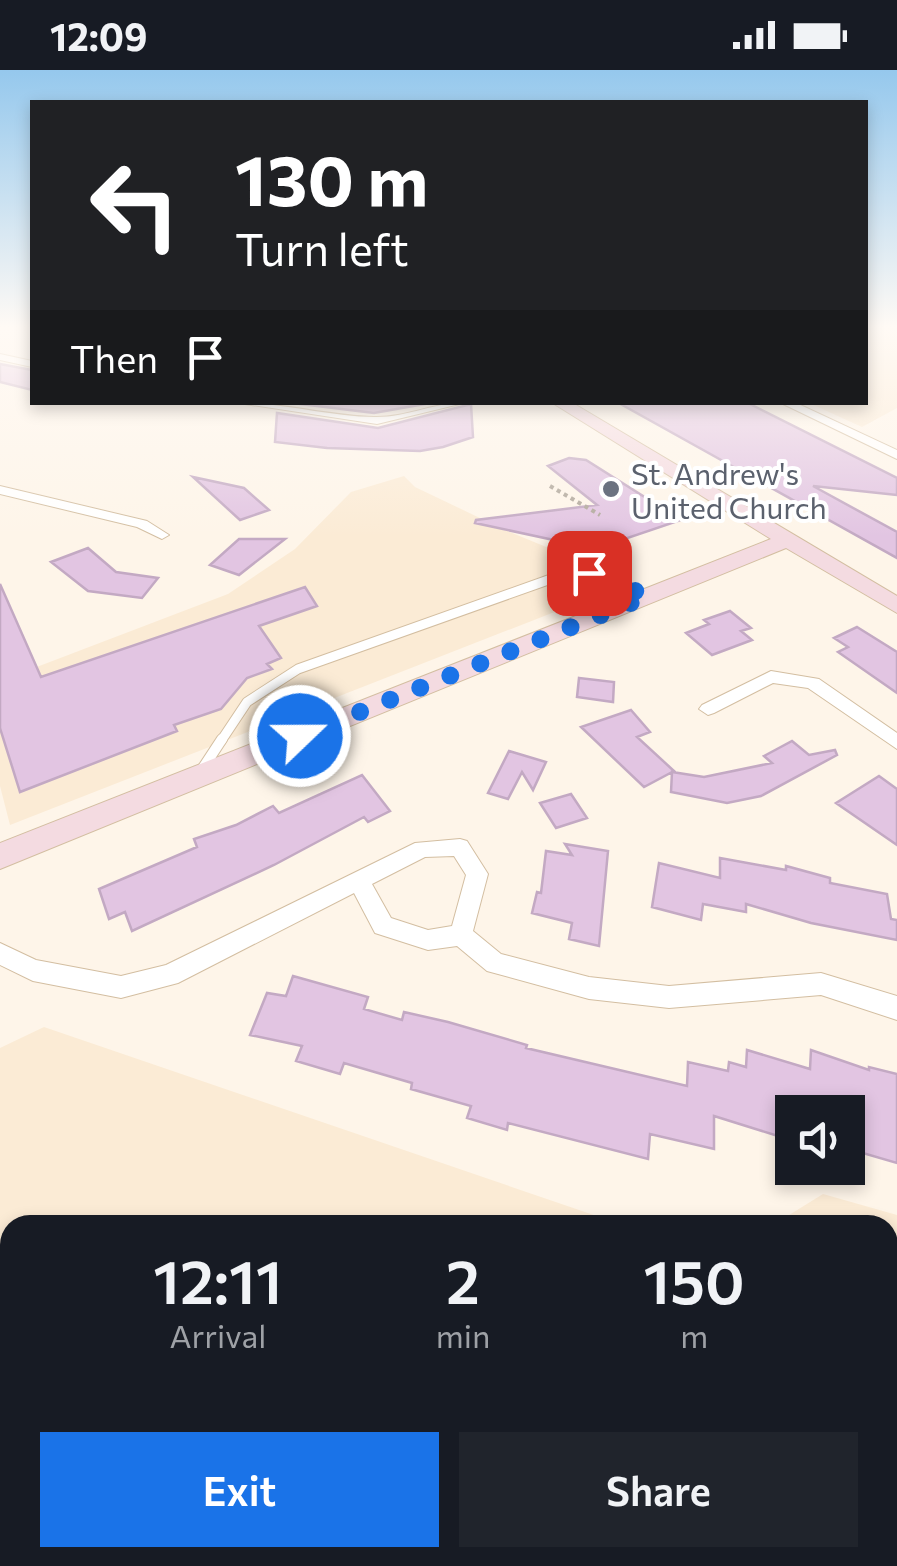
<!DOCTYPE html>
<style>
body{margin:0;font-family:Commissioner,sans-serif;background:#20242c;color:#f1f3f6;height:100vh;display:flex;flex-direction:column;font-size:38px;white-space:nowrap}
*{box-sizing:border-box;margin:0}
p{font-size:32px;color:#9ea1a6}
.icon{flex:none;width:55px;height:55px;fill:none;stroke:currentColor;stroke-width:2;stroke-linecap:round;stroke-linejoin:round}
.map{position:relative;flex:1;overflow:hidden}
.panel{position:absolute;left:0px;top:1145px;width:898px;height:352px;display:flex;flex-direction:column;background:#171b24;border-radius:30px 30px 0 0;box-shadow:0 5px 15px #0003}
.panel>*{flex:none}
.guide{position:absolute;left:30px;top:30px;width:838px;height:305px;border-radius:0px;box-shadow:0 5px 15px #0003;background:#202124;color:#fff;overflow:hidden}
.fabs{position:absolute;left:775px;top:1025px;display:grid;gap:20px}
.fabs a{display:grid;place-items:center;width:90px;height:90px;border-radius:0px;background:#171b24;box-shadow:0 5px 15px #0003;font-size:50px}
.pin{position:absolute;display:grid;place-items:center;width:85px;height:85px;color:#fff;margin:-42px;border-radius:20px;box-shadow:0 5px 15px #0006}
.me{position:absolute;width:110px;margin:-55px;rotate:68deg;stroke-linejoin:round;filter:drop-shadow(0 0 8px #0008)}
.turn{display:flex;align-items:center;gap:35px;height:210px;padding:0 40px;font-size:45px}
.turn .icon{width:130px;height:130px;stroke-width:2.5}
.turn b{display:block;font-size:70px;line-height:85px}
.then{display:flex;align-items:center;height:95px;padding:0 40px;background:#0003;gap:20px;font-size:38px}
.eta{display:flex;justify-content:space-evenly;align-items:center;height:170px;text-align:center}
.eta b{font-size:60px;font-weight:600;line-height:70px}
.primary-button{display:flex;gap:20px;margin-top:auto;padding:20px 40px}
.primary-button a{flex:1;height:115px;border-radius:0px;background:#1a73e8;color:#fff;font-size:40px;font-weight:600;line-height:115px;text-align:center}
.primary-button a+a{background:#20242c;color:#f1f3f6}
.status{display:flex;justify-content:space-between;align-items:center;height:70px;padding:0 50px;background:#171b24;direction:ltr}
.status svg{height:28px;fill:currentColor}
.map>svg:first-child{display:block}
.built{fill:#fbebd5}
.building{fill:#e2c5e2;stroke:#c3a9c3;stroke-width:2.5}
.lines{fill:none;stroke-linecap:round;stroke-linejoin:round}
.lane-far1-casing{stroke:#d3bea1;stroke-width:11}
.lane-casing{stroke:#d3bea1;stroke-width:12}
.street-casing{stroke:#d3bea1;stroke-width:2}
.secondary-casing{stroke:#d3bea1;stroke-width:2}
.path{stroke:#b1a89c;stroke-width:4;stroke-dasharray:4 4;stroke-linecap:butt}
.lane-far1{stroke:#fff;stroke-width:9}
.lane{stroke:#fff;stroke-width:10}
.street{fill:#fff;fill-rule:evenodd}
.secondary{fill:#f4dbe1;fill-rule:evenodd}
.route{stroke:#1a73e8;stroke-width:18;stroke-dasharray:0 32.4}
.worship-dot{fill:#6b7280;stroke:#fff;stroke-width:4}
.labels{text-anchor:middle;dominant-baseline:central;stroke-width:8;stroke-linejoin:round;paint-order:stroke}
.far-worship-label{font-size:30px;fill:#5b616d;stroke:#fff;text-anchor:start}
</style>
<div class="status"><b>12:09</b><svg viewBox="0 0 49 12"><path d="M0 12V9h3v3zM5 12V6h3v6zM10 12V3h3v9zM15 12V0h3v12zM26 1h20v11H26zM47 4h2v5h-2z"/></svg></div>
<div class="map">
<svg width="897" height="1496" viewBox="0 0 897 1496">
<rect width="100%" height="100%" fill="#fef5e9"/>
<path class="built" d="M865,257H897V338L862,357L809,333L865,332Z
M404,406L415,417L505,460L631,512L10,755L0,716V611L228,524L295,479L351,422Z
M44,957L623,1155H10V1488H888V1155H773L823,1124L897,1145V1496H0V978Z"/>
<path class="building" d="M0,294L32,300V320L0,312Z
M284,332H436L374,343Z
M617,332H746L897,408V425L813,416L897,462V488Z
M471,334L473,367L443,377L420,381L327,378L275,372L277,343L378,358Z
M569,388L586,390L681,450L595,479L475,453L476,450L597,435L548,396Z
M193,407L244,418L269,440L240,450Z
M239,469H285L239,505L210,495Z
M88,478L116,502L158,508L142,528L88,521L51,492Z
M0,514L41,607L305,517L317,536L259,556L281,588L267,594L272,599L247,608L221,639L174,655L177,661L20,722L0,658Z
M730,541L751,558L741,561L752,570L712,585L686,563L709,554L704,550Z
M857,557L897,582V623L838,582L848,577L834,568Z
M579,608L614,612L613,632L577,627Z
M631,640L650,662L637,667L674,701L644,717L581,657Z
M792,671L809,685L835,680L837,685L761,726L727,733L671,722L672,702L704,707L772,693L764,686Z
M509,681L546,692L533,720L522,702L508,729L488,723Z
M362,705L390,741L368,752L364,747L274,795L132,861L125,842L109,849L99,819L197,777L194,769L236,755L273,736L279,743Z
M879,706L897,719V775L836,733Z
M571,724L587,748L556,758L540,733Z
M565,774L608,781L599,876L569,869L572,853L532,843L537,822L541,823L546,781L572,785Z
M720,788L786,800V796L830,808V813L887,824L891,849L897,850V870L811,853L746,834V842L703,834L701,850L652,837L659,793L720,808Z
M293,906L368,927L364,939L402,950L404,942L448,952L527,975L526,978L687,1016L688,992L728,1001L729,992L746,997L747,980L810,999L811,980L869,1000V997L897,1004V1093L856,1081L853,1042H792V1054L778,1049V1066L714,1046V1079L650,1064L648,1089L508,1053L507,1060L467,1048L471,1036L411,1019L412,1013L344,993L340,1004L296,991L302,976L250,965L267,923L286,926Z"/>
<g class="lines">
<defs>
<path id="lane-far1" d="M221,671L247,632L298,599L565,504L589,503L647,525"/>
<path id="lane" d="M201,701L222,669"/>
<path id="street" d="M0,284L32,291V297L0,290Z
M232,332C280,332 327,346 374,347C405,348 436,332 468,332L377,354Z
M779,332H794L897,380V389Z
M0,416L147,451L169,465L162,469L137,457L0,424Z
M771,601L819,609L897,663V679L808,618L773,613L714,643L708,645L699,639L702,635Z
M460,769L467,771L488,804L473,861L501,884L589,907L669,916L821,903L897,926V950L821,925L669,938L589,929L487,901L457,876L428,880L375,863L354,823L178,913L121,928L33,911L0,895V873L36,890L121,906L166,895L415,773ZM454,786L466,805L452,856L428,860L391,848L372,814L425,787Z"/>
<path id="secondary" d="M551,332H571L897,526V543L786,478L0,799V773L771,469Z"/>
</defs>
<use href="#lane-far1" class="lane-far1-casing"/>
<use href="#lane" class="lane-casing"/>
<use href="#street" class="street-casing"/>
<use href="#secondary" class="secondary-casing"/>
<path class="path" d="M550,416L600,445"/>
<use href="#lane-far1" class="lane-far1"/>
<use href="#lane" class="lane"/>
<use href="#street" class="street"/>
<use href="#secondary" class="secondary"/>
</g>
<linearGradient id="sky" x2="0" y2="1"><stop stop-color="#95c8ed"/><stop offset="0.55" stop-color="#fffaf5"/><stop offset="1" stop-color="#fffaf5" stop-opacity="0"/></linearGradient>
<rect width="897" height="467" fill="url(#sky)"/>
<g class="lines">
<path class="route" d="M300,666L648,526L589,503"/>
</g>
<circle class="worship-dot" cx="611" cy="419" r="10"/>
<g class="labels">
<g class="far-worship-label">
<text x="631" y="402">St. Andrew's<tspan x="631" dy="34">United Church</tspan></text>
</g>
</g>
</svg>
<div class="fabs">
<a><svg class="icon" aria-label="sound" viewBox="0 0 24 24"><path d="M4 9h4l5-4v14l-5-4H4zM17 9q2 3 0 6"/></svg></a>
</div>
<div class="pin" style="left:589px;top:503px;background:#d93025"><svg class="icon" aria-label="arrive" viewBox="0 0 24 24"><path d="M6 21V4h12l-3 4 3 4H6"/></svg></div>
<svg class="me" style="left:300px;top:666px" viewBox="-20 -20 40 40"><circle r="17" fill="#1a73e8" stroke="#fff" stroke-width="3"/><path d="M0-11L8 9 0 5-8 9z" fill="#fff"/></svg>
<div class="guide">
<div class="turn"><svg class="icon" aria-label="left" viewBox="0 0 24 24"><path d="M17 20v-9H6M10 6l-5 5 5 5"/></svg><div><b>130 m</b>Turn left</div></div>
<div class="then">Then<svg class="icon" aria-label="arrive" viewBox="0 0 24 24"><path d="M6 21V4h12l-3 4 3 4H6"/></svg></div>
</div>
<section class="panel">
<div class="eta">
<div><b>12:11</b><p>Arrival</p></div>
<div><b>2</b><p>min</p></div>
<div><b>150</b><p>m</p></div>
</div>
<div class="primary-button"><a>Exit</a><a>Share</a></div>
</section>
</div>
